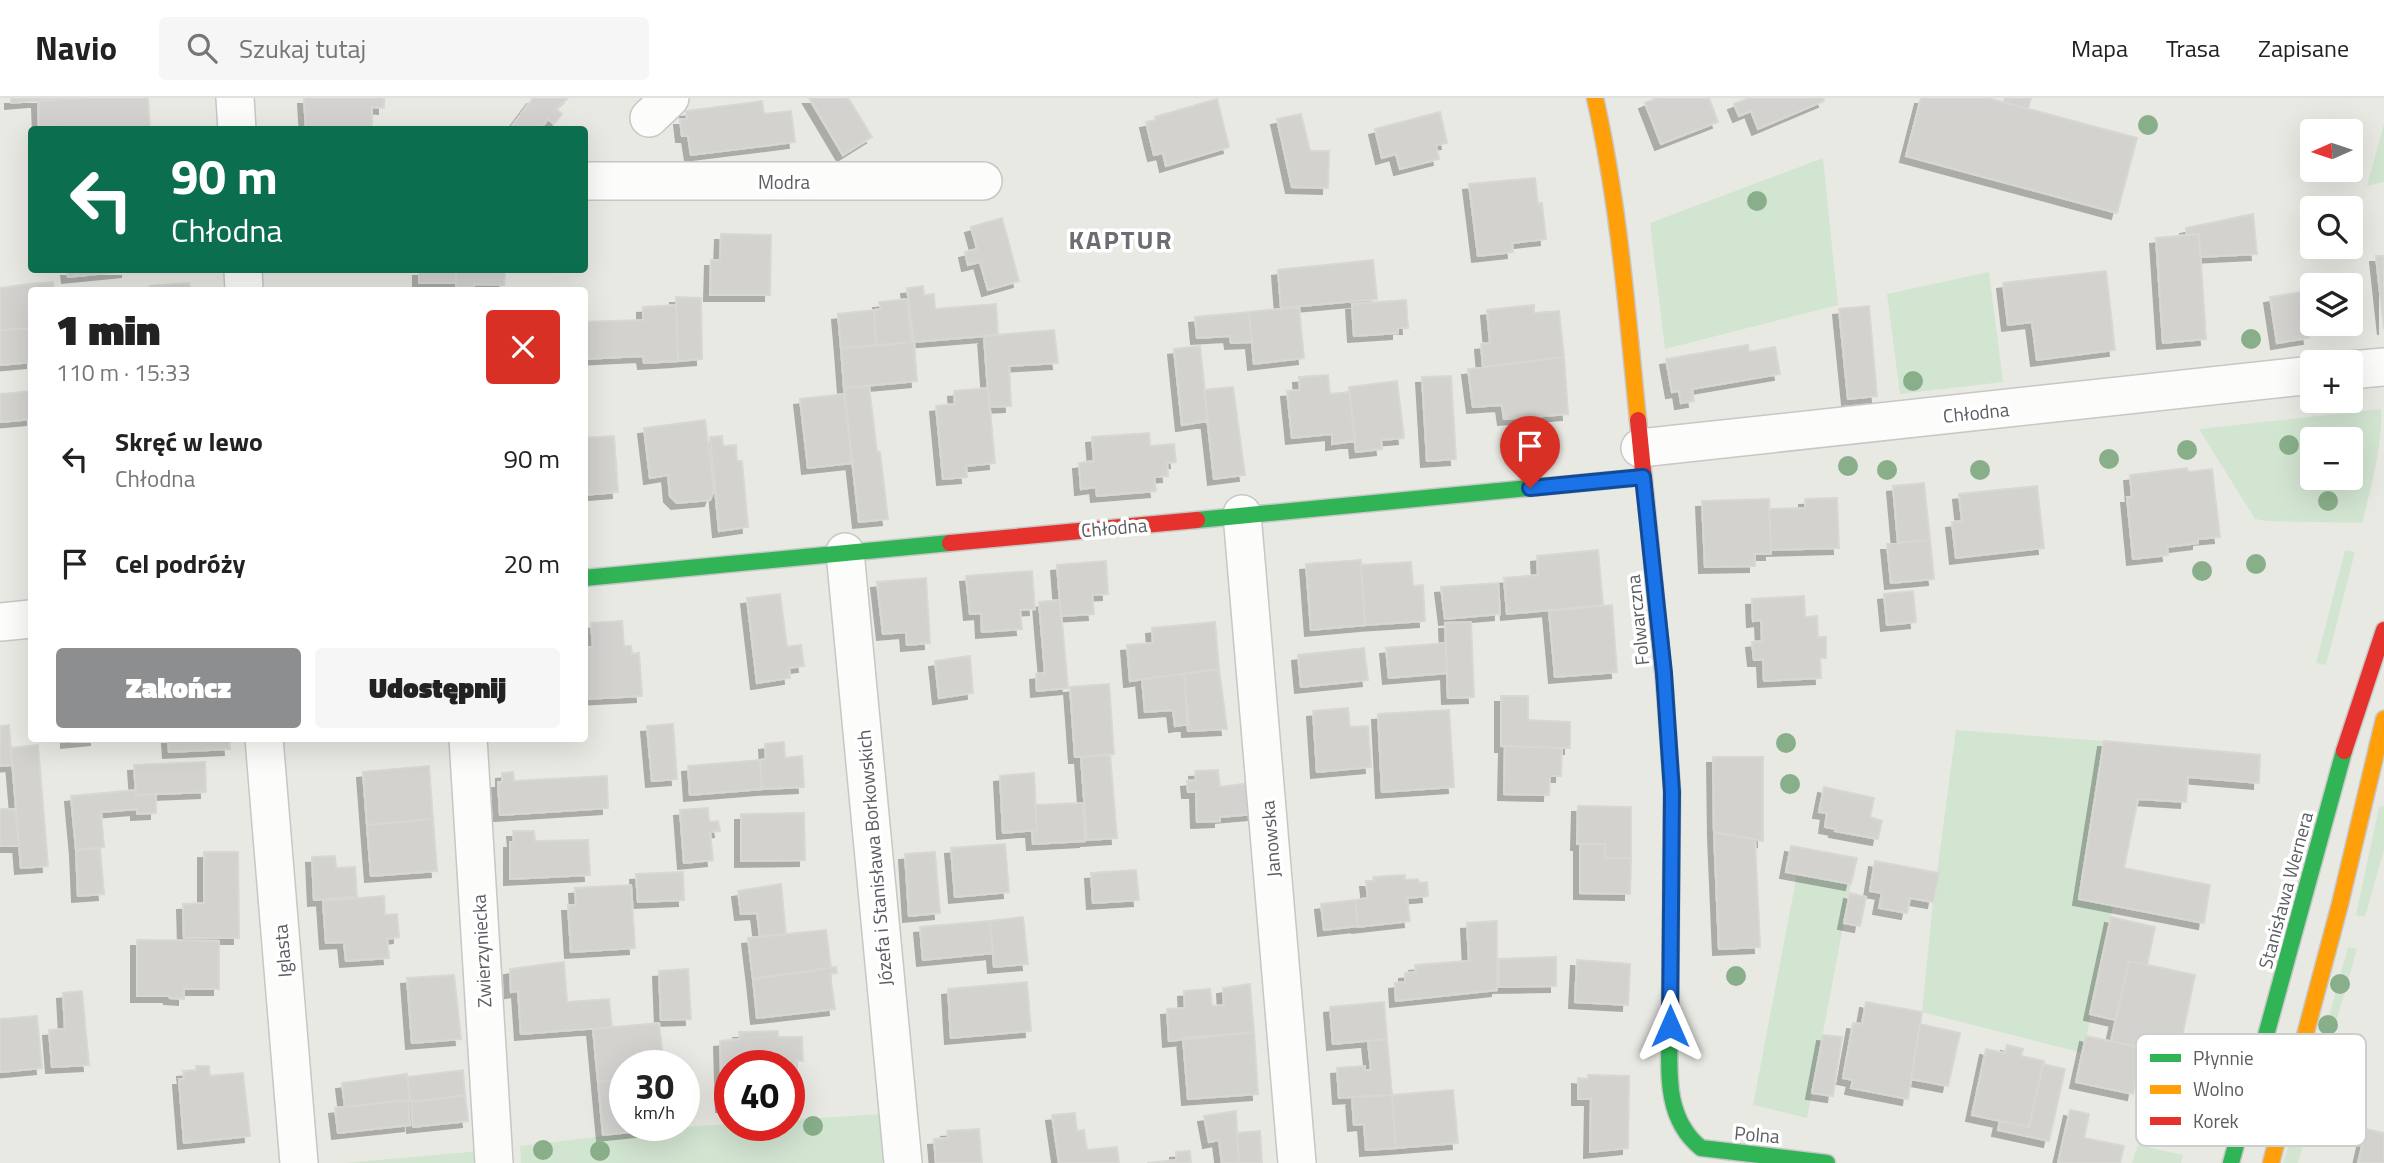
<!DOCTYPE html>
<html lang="pl">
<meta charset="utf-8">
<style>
body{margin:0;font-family:"Titillium Web",sans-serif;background:#f6f6f6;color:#222;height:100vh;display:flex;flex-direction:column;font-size:26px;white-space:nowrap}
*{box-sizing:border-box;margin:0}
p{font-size:23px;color:#767676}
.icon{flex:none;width:38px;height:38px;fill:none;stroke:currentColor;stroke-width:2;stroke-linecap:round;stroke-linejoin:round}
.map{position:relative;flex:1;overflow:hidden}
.details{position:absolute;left:28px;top:189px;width:560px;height:455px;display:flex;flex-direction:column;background:#fff;border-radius:7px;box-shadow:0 7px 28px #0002}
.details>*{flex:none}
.guide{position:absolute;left:28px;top:28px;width:560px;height:147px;border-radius:7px;box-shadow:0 7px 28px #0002;background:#0b6e4f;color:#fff;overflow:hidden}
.needle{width:46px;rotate:267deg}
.buttons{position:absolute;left:2300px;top:21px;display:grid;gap:14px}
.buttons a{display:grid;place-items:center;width:63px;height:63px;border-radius:7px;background:#fff;box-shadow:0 7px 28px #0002;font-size:35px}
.speed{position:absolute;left:609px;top:952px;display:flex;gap:14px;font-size:35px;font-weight:700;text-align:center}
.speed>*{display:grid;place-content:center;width:91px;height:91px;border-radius:50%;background:#fff;box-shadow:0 7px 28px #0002;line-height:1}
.speed small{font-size:18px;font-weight:400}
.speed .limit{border:10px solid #d22;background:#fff;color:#111}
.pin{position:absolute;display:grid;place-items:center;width:60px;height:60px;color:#fff;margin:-72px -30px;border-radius:50% 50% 50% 0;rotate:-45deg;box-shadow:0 0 7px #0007}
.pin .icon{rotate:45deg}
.me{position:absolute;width:77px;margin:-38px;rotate:0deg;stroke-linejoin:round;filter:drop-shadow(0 0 5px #0008)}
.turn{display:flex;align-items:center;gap:24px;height:147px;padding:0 28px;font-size:32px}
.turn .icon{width:91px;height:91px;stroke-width:2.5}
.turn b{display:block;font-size:49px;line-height:60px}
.round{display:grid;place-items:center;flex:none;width:74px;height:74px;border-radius:7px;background:#f6f6f6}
.summary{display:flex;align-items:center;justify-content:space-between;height:119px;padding:0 28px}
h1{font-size:42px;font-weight:800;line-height:52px}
.button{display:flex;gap:14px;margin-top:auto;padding:14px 28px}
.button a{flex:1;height:80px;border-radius:7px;background:#8c8e8f;color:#fff;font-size:28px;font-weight:800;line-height:80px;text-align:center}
.button a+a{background:#f6f6f6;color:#222}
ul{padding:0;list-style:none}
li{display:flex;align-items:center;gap:21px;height:105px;padding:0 28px}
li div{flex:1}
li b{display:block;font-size:26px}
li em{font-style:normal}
header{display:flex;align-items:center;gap:42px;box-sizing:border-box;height:98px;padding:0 35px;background:#fff;border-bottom:2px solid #e0e0e0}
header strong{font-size:33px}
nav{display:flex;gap:38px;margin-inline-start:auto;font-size:24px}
.search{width:490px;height:63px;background:#f6f6f6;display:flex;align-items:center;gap:18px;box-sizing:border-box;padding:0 24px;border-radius:7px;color:#767676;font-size:26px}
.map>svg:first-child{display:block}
.green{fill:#d2e5d1;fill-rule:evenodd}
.building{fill:#d3d2cf;stroke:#d8d7d4;stroke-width:2;filter:url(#shadow)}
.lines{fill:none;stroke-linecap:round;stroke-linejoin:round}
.street-casing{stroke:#c6c7c6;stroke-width:40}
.fast-casing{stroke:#c6c7c6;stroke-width:19}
.slow-casing{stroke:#c6c7c6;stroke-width:19}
.jam-casing{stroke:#c6c7c6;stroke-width:19}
.street{stroke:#fcfcfb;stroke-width:37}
.fast{stroke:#30b455;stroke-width:16}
.slow{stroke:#ff9f0a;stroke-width:16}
.jam{stroke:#e5322d;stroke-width:16}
.tree{fill:#89af8a}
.route-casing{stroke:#114b97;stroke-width:18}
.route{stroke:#1a73e8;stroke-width:12}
.labels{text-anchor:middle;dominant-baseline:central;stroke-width:7;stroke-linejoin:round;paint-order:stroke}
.street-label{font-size:19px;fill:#5a5d61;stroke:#fff}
.district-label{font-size:26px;font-weight:bold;letter-spacing:2px;fill:#6b6f73;stroke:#fff}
.key{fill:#fff;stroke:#ceced0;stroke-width:2}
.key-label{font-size:19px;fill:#5a5d61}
</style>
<header>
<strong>Navio</strong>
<div class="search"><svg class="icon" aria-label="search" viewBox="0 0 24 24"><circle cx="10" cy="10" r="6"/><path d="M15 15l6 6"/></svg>Szukaj tutaj</div>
<nav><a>Mapa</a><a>Trasa</a><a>Zapisane</a></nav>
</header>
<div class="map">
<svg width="2384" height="1065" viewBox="0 0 2384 1065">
<defs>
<filter id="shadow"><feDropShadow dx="-6" dy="6" stdDeviation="0" flood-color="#0004"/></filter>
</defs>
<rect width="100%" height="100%" fill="#e9e9e4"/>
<path class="green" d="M2384,26V84L2367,88Z
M1823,60L1838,207L1665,251L1650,125Z
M1989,174L2003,284L1900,296L1887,196Z
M2381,311C2384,339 2370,395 2362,425L2267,423L2255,421L2199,331ZM2312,341H2350V380H2312Z
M2345,452L2355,454L2326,567L2316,565Z
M1956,632L2104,643L2079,801L2113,808L2083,955L1922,914L1933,804Z
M2384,708V752L2365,819L2356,817L2379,709Z
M1797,776L1851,786L1807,1020L1753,1007Z
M2348,849L2357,851L2328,953L2320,951Z
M2312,977L2321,979L2298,1065H2283Z
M880,1016L885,1065H521L520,1048L670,1030L730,1026L789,1027V1022Z
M2138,1047L2183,1057L2181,1065H2132Z
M481,1053L482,1065H344Z"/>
<path class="building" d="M11,0H33V3L11,5Z
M33,0H89L33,3Z
M89,0H148L150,30L39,32L38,3Z
M304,0H384V10L372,9V30L306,32Z
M533,0H568L556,11L562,16L554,26L548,21L540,32H509Z
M809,0H848L872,39L843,57Z
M1657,0H1709L1718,24L1661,46L1645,5Z
M1749,0H1823L1824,3L1758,31L1751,13L1739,18L1734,6Z
M1921,0H1988L2137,40L2117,115L1906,58Z
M2005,0H2031L2028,11L2004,4Z
M1217,1L1229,49L1166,68L1163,55L1154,57L1146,24L1156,22L1155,19Z
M762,3L764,16L791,13L795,44L691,57L688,38H682L680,21H687L686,13Z
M1440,14L1447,45L1436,47L1439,61L1400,71L1396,56L1382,60L1375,31Z
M1301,16L1310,53H1329L1328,90L1292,89L1277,21Z
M1535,80L1538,106L1542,105L1546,141L1512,145L1513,154L1478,158L1469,86Z
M2253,116L2257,156L2200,159L2199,136L2187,137L2186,130Z
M1002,120L1019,183L988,192L980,164L968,167L965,154L977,151L971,129Z
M721,136L771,137L770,197H710L711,162H720Z
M2199,136L2206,241L2163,245L2156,140Z
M2376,158H2384V231Z
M1373,162L1377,201L1281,210L1278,172Z
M67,172H127V173L68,179Z
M419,172H456V185H419Z
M456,172H505L504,187L474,186V188L456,189Z
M2106,173L2115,252L2037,262L2032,224L2008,227L2003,185Z
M53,184L54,192H32V207L30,186Z
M189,185L190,192H151L150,188Z
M30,186L32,230L0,232V190Z
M923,188L924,197L934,196L935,211L996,206L998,237L914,244L907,190Z
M2301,194L2309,240L2277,245L2270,199Z
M676,199L701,200L702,261L678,263Z
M907,201L912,244L876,248L874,212L881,211L879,204Z
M1406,202L1408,230H1398V235L1354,238L1352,206Z
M676,207L678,263L644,265L643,258L584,261V224L643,222V209Z
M1534,207V215L1559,213L1564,259L1483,269L1481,246L1490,245L1487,212Z
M1869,208L1877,298L1848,301L1839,211Z
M1299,209L1304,260L1254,266L1249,214Z
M874,212L876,248L841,250L838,216Z
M1249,214L1252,244L1231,245L1230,238L1197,240L1195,219Z
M32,230V264L0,267V232Z
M1054,232L1058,265L1009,268L1011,308L989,309L984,238Z
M914,244L917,283L844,290L841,250Z
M1748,247L1749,254L1775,249L1780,276L1692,291L1694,303L1681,305L1679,293L1672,294L1666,261Z
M1200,248L1208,323L1182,327L1174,251Z
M1564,259L1568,316L1504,321L1502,307L1473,309L1468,271Z
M1328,277L1330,296L1350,294L1355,343L1332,346V336L1292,340L1287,293L1300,292L1299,279Z
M1451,278L1456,361L1427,363L1422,279Z
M1397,283L1404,340L1381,342L1382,351L1356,354L1349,289Z
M869,288L877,354H880L888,421L859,424L844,290Z
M1233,289L1245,377L1214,381L1204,292Z
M988,290L995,365L966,368L967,379L943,381L936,308L955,306L954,293Z
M32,293V321L0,324V296Z
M844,296L852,365L808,370L800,301Z
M705,322L714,392L710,402L677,405L670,398L668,377L650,380L644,330Z
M1149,335L1150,348L1174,346L1176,364L1167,365L1168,378L1154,379L1156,393L1097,398L1096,389L1081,391L1079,365L1094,363L1092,339Z
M614,338L618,394L584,397V340Z
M722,338L723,348L736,347L737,363H742L748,429L719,433L710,339Z
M2187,370L2188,374L2212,371L2220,439L2198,441V445L2167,449L2168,457L2133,461L2127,399H2132L2130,377Z
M1924,385L1930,442L1898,445L1893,388Z
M2037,388L2044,450L1956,460L1952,424L1962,423L1959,396Z
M1837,400L1839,450L1771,452L1769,411L1805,410V401Z
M1769,401L1771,456H1755V468L1705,469L1702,403Z
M1930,442L1934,481L1891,485L1887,446Z
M1598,452L1603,507L1507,516L1504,480L1538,477L1537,458Z
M1361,462L1365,527L1311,532L1306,466Z
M1106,463L1108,496L1092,497L1094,516L1061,518L1057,467Z
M1411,464L1413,488L1423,487L1425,523L1365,527L1361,467Z
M1032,473L1035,511L1020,512L1022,531L982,534L981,515L970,516L966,478Z
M926,480L930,545L907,547L906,534L883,536L877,484Z
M1498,485L1500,516L1445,521L1441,489Z
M1913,493L1916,524L1887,527L1884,496Z
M780,496L787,549L801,547L804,568L789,570L790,580L757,585L747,500Z
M1804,498L1805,519L1817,518L1818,539H1826V560H1820L1821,580L1764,583L1763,562H1754L1752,544L1762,543L1761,522L1753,523L1752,501Z
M1060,502L1068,590L1037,593L1036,576L1045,575L1039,504Z
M1612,507L1617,574L1555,579L1549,513Z
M622,523L624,548H631L632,556L639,555L642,598L584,601V549H593L591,525Z
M1215,524L1219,571L1130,583L1127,547L1153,545L1152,530Z
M1471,524L1474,599L1448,600L1445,525Z
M1446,545L1447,575L1389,580L1386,550Z
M1364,550L1368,582L1301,589L1298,557Z
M970,558L973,595L939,600L935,563Z
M1219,571L1227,631L1188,633L1184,576Z
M1184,576L1189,626L1175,628L1173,612L1145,614L1142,581Z
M1109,586L1114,656L1075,659L1070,589Z
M1501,598H1528V622L1570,624V650L1501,648Z
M1348,610L1350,629L1368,628L1371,669L1317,674L1313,613Z
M1449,612L1454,689L1382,694L1378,616Z
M673,626L677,681L652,683L647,628Z
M9,627L12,667L0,668V628Z
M67,640H96V641L67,644Z
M168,640H229L230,651L169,654Z
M2104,643L2260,657L2259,685L2188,679L2186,704L2138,701L2124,770L2210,787L2204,825L2079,801Z
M784,644L785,660L802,658L804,689L762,691L760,662L766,661L765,646Z
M38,647L48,768L21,770L11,650Z
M1505,648L1562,650L1561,678H1550L1549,697L1504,696Z
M1110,657L1117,740L1087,742L1081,659Z
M1713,659H1763V743L1714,734Z
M760,662L762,691L690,697L688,668Z
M205,664L206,694L136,697L134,667Z
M429,668L433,721L367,727L363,674Z
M1218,672L1220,689L1251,685L1253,716L1220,719V723L1197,724L1196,694H1188L1187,683L1196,682L1195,673Z
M513,674L514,683L607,678L608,710L500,717L498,684H502V675Z
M1034,675L1037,732L1003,735L1000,678Z
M1824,689L1874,700L1870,719L1882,723L1878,741L1835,733L1836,731L1825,729L1827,715L1819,714Z
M136,692V697L156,696V715L137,716V711L101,714L104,749L76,752L71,698Z
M1083,705L1085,743L1033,746L1032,733L1037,732L1035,707Z
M1578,708L1631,709V760H1605V746H1577Z
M708,710L709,724L718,723L720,733L710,734L713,762L684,765L680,712Z
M0,711H15L19,748H0Z
M804,715L805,762L741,763V716Z
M433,721L437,773L371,778L367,727Z
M513,733H534L535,743L588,742L590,777L510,781V744H514Z
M1714,734L1755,741L1760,849L1719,851Z
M1005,746L1009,794L955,799L951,750Z
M1580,746H1605V760H1631L1630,796L1580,795Z
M1791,748L1857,760L1851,786L1786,774Z
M100,750L104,796L78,798L76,752Z
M204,754H238L239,840H184L183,806L204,805Z
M935,754L940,815L909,818L905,756Z
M335,758L336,770L355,769L357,799L314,802L312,759Z
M1875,763L1939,775L1933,804L1910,800L1907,815L1879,810L1882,795L1870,793Z
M1136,772L1139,802L1093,805L1091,775Z
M683,774L684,802L638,804L636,776Z
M1405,777V782L1418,781L1419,785L1427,784L1428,798L1407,800L1410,823L1358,829L1355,802L1368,800L1366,783H1374L1373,779Z
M781,786L786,836L760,839L757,815L741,816L738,793Z
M631,787L635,850L571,854L568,807H576L575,790Z
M1850,795L1866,799L1860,828L1844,825Z
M384,798L385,817L397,816L399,839L387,841L389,860L346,863L344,844L326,845L323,803Z
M1355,802L1358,828L1324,832L1321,806Z
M1023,819L1028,866L994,869L990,823Z
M2111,819L2155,829L2147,867L2129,863L2116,922L2090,916Z
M990,823L993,855L923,862L920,829Z
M1497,823V892L1396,903L1395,885L1405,884V875L1416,874L1415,867L1469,863L1467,825Z
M826,832L831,870L753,881L748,840Z
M137,842L219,843V891H184V901L170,900L169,898H137Z
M1556,859V888L1499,889V861Z
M1577,862L1630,866L1628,907L1575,904Z
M2129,863L2195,877L2178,958L2111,943Z
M564,864L567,904L609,901L612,929L521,936L518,893L511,894L510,871Z
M836,869L837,875L830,876L835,911L757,920L753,881Z
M688,871L691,921L661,922L659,873Z
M454,877L461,941L412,945L407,880Z
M1027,884L1031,933L951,940L948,891Z
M1250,886L1254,934L1169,943L1167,911L1185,910L1184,893L1210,891L1212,908L1224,907L1223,890Z
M82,893L89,967L52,969L49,932L65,931L63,895Z
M1384,904L1387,941L1333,946L1330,909Z
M1866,904L1922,914L1908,1001L1851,990L1853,982L1843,980L1853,925L1862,926Z
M37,918L42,970L0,974V921Z
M659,925L664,968H625V981L598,984L593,931Z
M1920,926L1960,935L1948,988L1911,981Z
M778,933V939H802L803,963L796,962L798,1002H789V968H730V1007L722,1008L720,943L740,941L739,934Z
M1254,934L1258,996L1188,1001L1183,940Z
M1823,937L1842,939L1833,998L1812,995Z
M2086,938L2142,950L2133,996L2076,984Z
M1387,941L1392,997L1339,1000L1337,970L1365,968V972H1371L1368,943Z
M2007,947L2023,951L2021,958L2044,963L2029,1029L1972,1017L1986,951L2005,955Z
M2043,966L2065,971L2049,1043L1998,1032L2000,1023L2029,1029Z
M196,968H209L210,978L243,975L250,1038L184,1045L179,981H184L183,973L196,972Z
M463,972L465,997L411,1004L407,979Z
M407,976L410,1002L345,1009L342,985Z
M1588,977L1629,978L1628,1050L1590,1054L1591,1001H1578V980L1588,981Z
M625,981V1027H670V1030L603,1037L598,984Z
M1453,992L1458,1045L1396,1050L1392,997Z
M465,997L468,1023L413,1029L411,1004Z
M1392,997L1396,1050L1366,1052L1364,1026L1354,1027L1352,999Z
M408,1002L410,1027L338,1035L335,1010Z
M2070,1012L2089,1016L2084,1040L2124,1048L2120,1065H2058Z
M1236,1013L1239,1065H1222L1219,1042L1209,1044L1204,1018Z
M1075,1015L1077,1033L1084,1032L1087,1052L1117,1049L1119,1065H1059L1052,1017Z
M979,1031L982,1065H936L934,1041L948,1040L947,1033Z
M2366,1031L2384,1035V1065H2358Z
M1260,1033L1262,1065H1239L1237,1035Z
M1190,1053L1191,1065H1147L1176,1062V1054Z"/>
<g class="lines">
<defs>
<path id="street" d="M235,0L237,32
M649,20L670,0
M584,83H983
M243,172L244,192
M2350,272L2384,269
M1640,350L2312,277
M1242,416L1297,1065
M845,454L903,1065
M0,524L31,521
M264,640L299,1065
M468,640L494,1065"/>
<path id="fast" d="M1197,422L1643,379
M584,480L950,445
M1670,918C1670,964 1661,1018 1701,1050L1827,1065
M2231,1065L2344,653"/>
<path id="slow" d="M1595,0C1619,106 1627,214 1638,322
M1665,593L1672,693L1670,918
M2271,1065L2340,806L2384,621"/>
<path id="jam" d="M1638,322L1665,593
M950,445L1197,422
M2344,653L2384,532"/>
</defs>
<use href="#street" class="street-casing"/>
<use href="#fast" class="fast-casing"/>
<use href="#slow" class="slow-casing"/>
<use href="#jam" class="jam-casing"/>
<use href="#street" class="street"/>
<use href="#fast" class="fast"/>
<use href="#slow" class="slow"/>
<use href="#jam" class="jam"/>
</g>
<g class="tree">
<circle cx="2148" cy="27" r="10"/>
<circle cx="1757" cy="103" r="10"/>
<circle cx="2251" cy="241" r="10"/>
<circle cx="1913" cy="283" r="10"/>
<circle cx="2289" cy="347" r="10"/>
<circle cx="2187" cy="352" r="10"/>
<circle cx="2109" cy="361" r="10"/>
<circle cx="1848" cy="368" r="10"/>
<circle cx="1887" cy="372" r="10"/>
<circle cx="1980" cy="372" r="10"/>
<circle cx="2328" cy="403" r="10"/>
<circle cx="2256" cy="466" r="10"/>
<circle cx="2202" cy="473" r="10"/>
<circle cx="1786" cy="645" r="10"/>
<circle cx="1790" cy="686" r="10"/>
<circle cx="1736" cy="878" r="10"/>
<circle cx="2340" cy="886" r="10"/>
<circle cx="2328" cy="927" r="10"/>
<circle cx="813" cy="1028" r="10"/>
<circle cx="543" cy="1052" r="10"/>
<circle cx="600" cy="1053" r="10"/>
</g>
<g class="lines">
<defs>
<path id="route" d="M1530,390L1643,379L1664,575L1672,694L1670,928"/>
</defs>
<use href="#route" class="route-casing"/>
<use href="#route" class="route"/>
</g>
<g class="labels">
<g class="street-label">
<text x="784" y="83">Modra</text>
<text transform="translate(1976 314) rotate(-6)">Chłodna</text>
<text transform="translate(1114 429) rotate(-5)">Chłodna</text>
<text transform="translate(1637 522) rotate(-96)">Folwarczna</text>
<text transform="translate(1270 741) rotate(-95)">Janowska</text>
<text transform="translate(874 760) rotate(-95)">Józefa i Stanisława Borkowskich</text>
<text transform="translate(2285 792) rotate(-75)">Stanisława Wernera</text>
<text transform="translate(282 853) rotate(-95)">Iglasta</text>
<text transform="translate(481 853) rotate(-93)">Zwierzyniecka</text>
<text transform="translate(1757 1036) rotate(5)">Polna</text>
</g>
<g class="district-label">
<text x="1121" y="141">KAPTUR</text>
</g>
</g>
<rect x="2136" y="936" width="230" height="112" rx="10" class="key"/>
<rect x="2150" y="956" width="31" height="8" fill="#30b455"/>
<rect x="2150" y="987" width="31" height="9" fill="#ff9f0a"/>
<rect x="2150" y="1019" width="31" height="8" fill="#e5322d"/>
<g class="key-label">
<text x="2193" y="967">Płynnie</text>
<text x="2193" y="998">Wolno</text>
<text x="2193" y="1030">Korek</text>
</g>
</svg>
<div class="buttons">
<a><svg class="needle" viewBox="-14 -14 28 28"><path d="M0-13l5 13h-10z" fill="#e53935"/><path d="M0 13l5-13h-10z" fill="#767676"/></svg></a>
<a><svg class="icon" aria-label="search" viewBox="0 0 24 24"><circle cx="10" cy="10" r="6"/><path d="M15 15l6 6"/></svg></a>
<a><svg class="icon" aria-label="layers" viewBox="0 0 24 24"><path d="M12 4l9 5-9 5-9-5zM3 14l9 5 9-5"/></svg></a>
<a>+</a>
<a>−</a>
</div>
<div class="speed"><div>30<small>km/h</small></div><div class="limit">40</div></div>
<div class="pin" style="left:1530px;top:390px;background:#d93025"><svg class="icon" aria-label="arrive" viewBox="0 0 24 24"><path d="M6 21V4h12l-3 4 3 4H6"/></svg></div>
<svg class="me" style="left:1670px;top:928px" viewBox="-20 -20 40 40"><path d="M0-17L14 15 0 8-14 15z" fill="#1a73e8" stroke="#fff" stroke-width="4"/></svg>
<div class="guide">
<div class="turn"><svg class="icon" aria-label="left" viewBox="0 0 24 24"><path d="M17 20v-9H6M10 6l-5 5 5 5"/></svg><div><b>90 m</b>Chłodna</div></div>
</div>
<section class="details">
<div class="summary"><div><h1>1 min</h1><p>110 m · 15:33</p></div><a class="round" style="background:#d93025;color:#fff"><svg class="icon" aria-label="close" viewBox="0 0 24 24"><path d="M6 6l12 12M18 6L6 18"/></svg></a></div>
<ul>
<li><svg class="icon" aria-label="left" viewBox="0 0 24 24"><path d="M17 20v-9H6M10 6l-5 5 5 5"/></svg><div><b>Skręć w lewo</b><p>Chłodna</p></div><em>90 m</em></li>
<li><svg class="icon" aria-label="arrive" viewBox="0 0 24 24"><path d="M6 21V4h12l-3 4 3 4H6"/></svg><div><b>Cel podróży</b></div><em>20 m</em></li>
</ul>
<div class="button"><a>Zakończ</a><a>Udostępnij</a></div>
</section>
</div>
